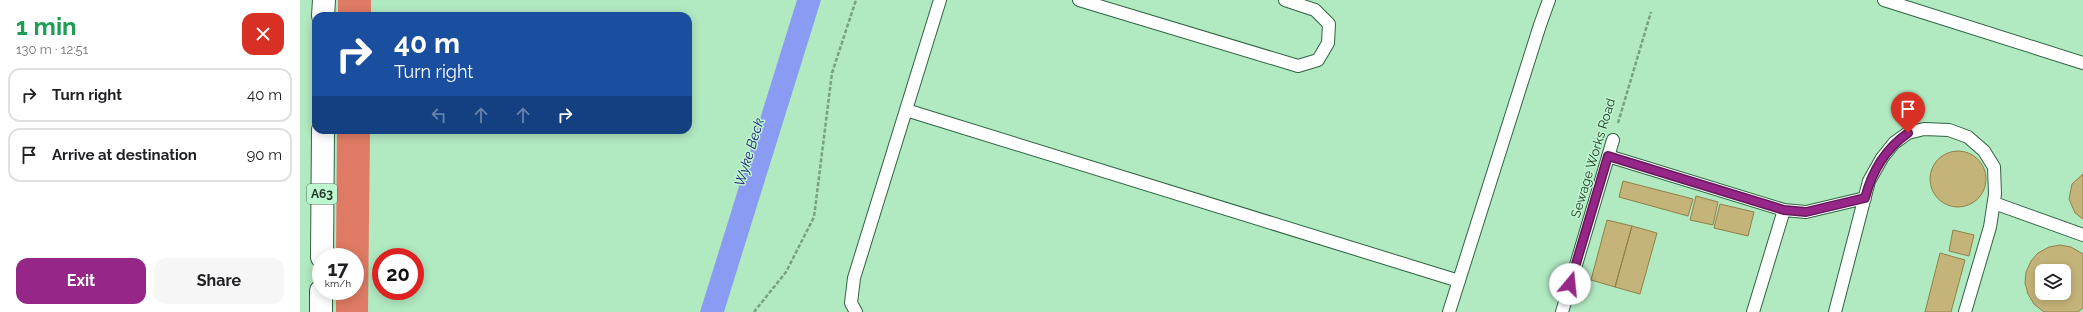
<!DOCTYPE html>
<meta charset="utf-8">
<style>
body{margin:0;font-family:Raleway,sans-serif;background:#f6f6f6;color:#202124;height:100vh;display:flex;flex-direction:column;font-size:15px;white-space:nowrap}
*{box-sizing:border-box;margin:0}
p{font-size:13px;color:#757577}
.icon{flex:none;width:22px;height:22px;fill:none;stroke:currentColor;stroke-width:2;stroke-linecap:round;stroke-linejoin:round}
.map{position:relative;flex:1;overflow:hidden}
.details{display:flex;flex-direction:column;background:#fff;width:300px}
.details>*{flex:none}
.hud{position:absolute;left:12px;top:12px;width:380px;height:122px;border-radius:12px;box-shadow:0 2px 10px #0003;background:#1a4fa0;color:#fff;overflow:hidden}
.fabs{position:absolute;left:1735px;top:264px;display:grid;gap:8px}
.fabs a{display:grid;place-items:center;width:36px;height:36px;border-radius:8px;background:#fff;box-shadow:0 2px 10px #0003;font-size:20px}
.speed{position:absolute;left:12px;top:248px;display:flex;gap:8px;font-size:20px;font-weight:700;text-align:center}
.speed>*{display:grid;place-content:center;width:52px;height:52px;border-radius:50%;background:#fff;box-shadow:0 2px 10px #0003;line-height:1}
.speed small{font-size:10px;font-weight:400}
.speed .limit{border:6px solid #d22;background:#fff;color:#111}
.pin{position:absolute;display:grid;place-items:center;width:34px;height:34px;color:#fff;margin:-41px -17px;border-radius:50% 50% 50% 0;rotate:-45deg;box-shadow:0 0 4px #0007}
.pin .icon{rotate:45deg}
.me{position:absolute;width:44px;margin:-22px;rotate:17deg;stroke-linejoin:round;filter:drop-shadow(0 0 3px #0008)}
.turn{display:flex;align-items:center;gap:14px;height:84px;padding:0 16px;font-size:18px}
.turn .icon{width:52px;height:52px;stroke-width:2.5}
.turn b{display:block;font-size:28px;line-height:34px}
.lanes{display:flex;align-items:center;height:38px;padding:0 16px;background:#0003;justify-content:center;gap:20px;direction:ltr}
.lanes .off{opacity:.35}
.round{display:grid;place-items:center;flex:none;width:42px;height:42px;border-radius:12px;background:#f6f6f6}
.overview{display:flex;align-items:center;justify-content:space-between;height:68px;padding:0 16px}
h1{font-size:24px;font-weight:700;line-height:30px;color:#1e9e55}
.button{display:flex;gap:8px;margin-top:auto;padding:8px 16px}
.button a{flex:1;height:46px;border-radius:12px;background:#962788;color:#fff;font-size:16px;font-weight:700;line-height:46px;text-align:center}
.button a+a{background:#f6f6f6;color:#202124}
ul{padding:0;list-style:none}
li{display:flex;align-items:center;gap:12px;height:54px;margin:0 8px 6px;padding:0 8px;border:2px solid #e0e0e0;border-radius:12px}
li div{flex:1}
li b{display:block;font-size:15px}
li em{font-style:normal}
main{display:flex;flex:1;min-height:0}
.map>svg:first-child{display:block}
.forest{fill:#df7a64}
.water{fill:#899bf3}
.building{fill:#c5b47a;stroke:#908047;fill-rule:evenodd}
.lines{fill:none;stroke-linecap:round;stroke-linejoin:round}
.service-casing{stroke:#2f6341;stroke-width:14}
.trunk-casing{stroke:#2f6341;stroke-width:24}
.path{stroke:#77a183;stroke-width:2.5;stroke-dasharray:4 2;stroke-linecap:butt}
.service{stroke:#fff;stroke-width:12}
.trunk{stroke:#fff;stroke-width:22}
.route-casing{stroke:#621958;stroke-width:10}
.route{stroke:#962788;stroke-width:7}
.labels{text-anchor:middle;dominant-baseline:central;stroke-width:3;stroke-linejoin:round;paint-order:stroke}
.shield{fill:#bef6ce;stroke:#50705a;stroke-width:1}
.shield-label{font-size:12px;font-weight:bold;fill:#213728}
.street-label{font-size:13px;fill:#213728;stroke:#bef6ce}
.water-label{font-size:14px;font-style:italic;fill:#1b1379;stroke:#bef6ce}
</style>
<main>
<section class="details">
<div class="overview"><div><h1>1 min</h1><p>130 m · 12:51</p></div><a class="round" style="background:#d93025;color:#fff"><svg class="icon" aria-label="close" viewBox="0 0 24 24"><path d="M6 6l12 12M18 6L6 18"/></svg></a></div>
<ul>
<li><svg class="icon" aria-label="right" viewBox="0 0 24 24"><path d="M7 20v-9h11M14 6l5 5-5 5"/></svg><div><b>Turn right</b></div><em>40 m</em></li>
<li><svg class="icon" aria-label="arrive" viewBox="0 0 24 24"><path d="M6 21V4h12l-3 4 3 4H6"/></svg><div><b>Arrive at destination</b></div><em>90 m</em></li>
</ul>
<div class="button"><a>Exit</a><a>Share</a></div>
</section>
<div class="map">
<svg width="1783" height="312" viewBox="0 0 1783 312">
<rect width="100%" height="100%" fill="#b1e9c1"/>
<path class="forest" d="M38,0H71V16H38Z
M37,130H70L68,312H36V291H55V257H36Z"/>
<path class="water" d="M497,0H521L424,312H400Z"/>
<path class="building" d="M1630 179a28 28 0 1 1 56 0a28 28 0 1 1-56 0Z
M1783,174V219L1775,213L1769,199L1772,184Z
M1323,181L1393,199L1388,216L1319,197Z
M1396,196L1418,202L1413,225L1390,220Z
M1420,204L1454,212L1448,236L1414,228Z
M1307,220L1332,226L1315,287L1291,280Z
M1332,226L1357,233L1340,294L1315,287Z
M1653,230L1674,235L1669,256L1649,251Z
M1760,245L1771,247L1783,254V308L1778,312H1744L1734,304L1728,294L1725,283L1726,272L1731,261L1738,253L1749,247ZM1742,271H1764V293H1742Z
M1640,253L1665,260L1651,312H1625Z"/>
<g class="lines">
<defs>
<path id="service" d="M779,0L998,66L1018,60L1028,43L1029,24L1015,10L985,0
M1584,0L1783,63
M606,110L1159,281
M1308,156L1484,210L1453,312
M1694,203L1783,235
M1484,210L1506,212L1565,198
M556,312L551,303L554,278L640,0
M1149,312L1240,25L1249,0
M1262,312L1313,140
M1535,312L1569,181L1582,158L1594,143L1608,133L1624,129L1649,130L1668,137L1684,151L1694,167L1695,194L1690,227L1665,312"/>
<path id="trunk" d="M23,16L24,0
M22,257L23,130
M21,312V291"/>
</defs>
<use href="#service" class="service-casing"/>
<use href="#trunk" class="trunk-casing"/>
<path class="path" d="M1318,123L1351,12
M454,312L486,272L514,217L532,73L556,0"/>
<use href="#service" class="service"/>
<use href="#trunk" class="trunk"/>
</g>
<g class="lines">
<defs>
<path id="route" d="M1270,284L1308,156L1484,210L1506,212L1565,198C1572,171 1585,149 1608,133"/>
</defs>
<use href="#route" class="route-casing"/>
<use href="#route" class="route"/>
</g>
<g class="labels">
<rect class="shield" x="7" y="184" width="30" height="20" rx="3"/>
<g class="shield-label">
<text x="22" y="194">A63</text>
</g>
<g class="street-label">
<text transform="translate(1293 158) rotate(-73)">Sewage Works Road</text>
</g>
<g class="water-label">
<text transform="translate(449 152) rotate(-73)">Wyke Beck</text>
</g>
</g>
</svg>
<div class="fabs">
<a><svg class="icon" aria-label="layers" viewBox="0 0 24 24"><path d="M12 4l9 5-9 5-9-5zM3 14l9 5 9-5"/></svg></a>
</div>
<div class="speed"><div>17<small>km/h</small></div><div class="limit">20</div></div>
<div class="pin" style="left:1608px;top:133px;background:#d93025"><svg class="icon" aria-label="arrive" viewBox="0 0 24 24"><path d="M6 21V4h12l-3 4 3 4H6"/></svg></div>
<svg class="me" style="left:1270px;top:284px" viewBox="-20 -20 40 40"><circle r="19" fill="#fff"/><path d="M0-13L10 11 0 6-10 11z" fill="#962788"/></svg>
<div class="hud">
<div class="turn"><svg class="icon" aria-label="right" viewBox="0 0 24 24"><path d="M7 20v-9h11M14 6l5 5-5 5"/></svg><div><b>40 m</b>Turn right</div></div>
<div class="lanes"><svg class="icon off" aria-label="left" viewBox="0 0 24 24"><path d="M17 20v-9H6M10 6l-5 5 5 5"/></svg><svg class="icon off" aria-label="ahead" viewBox="0 0 24 24"><path d="M12 20V5M6 11l6-6 6 6"/></svg><svg class="icon off" aria-label="ahead" viewBox="0 0 24 24"><path d="M12 20V5M6 11l6-6 6 6"/></svg><svg class="icon" aria-label="right" viewBox="0 0 24 24"><path d="M7 20v-9h11M14 6l5 5-5 5"/></svg></div>
</div>
</div>
</main>
